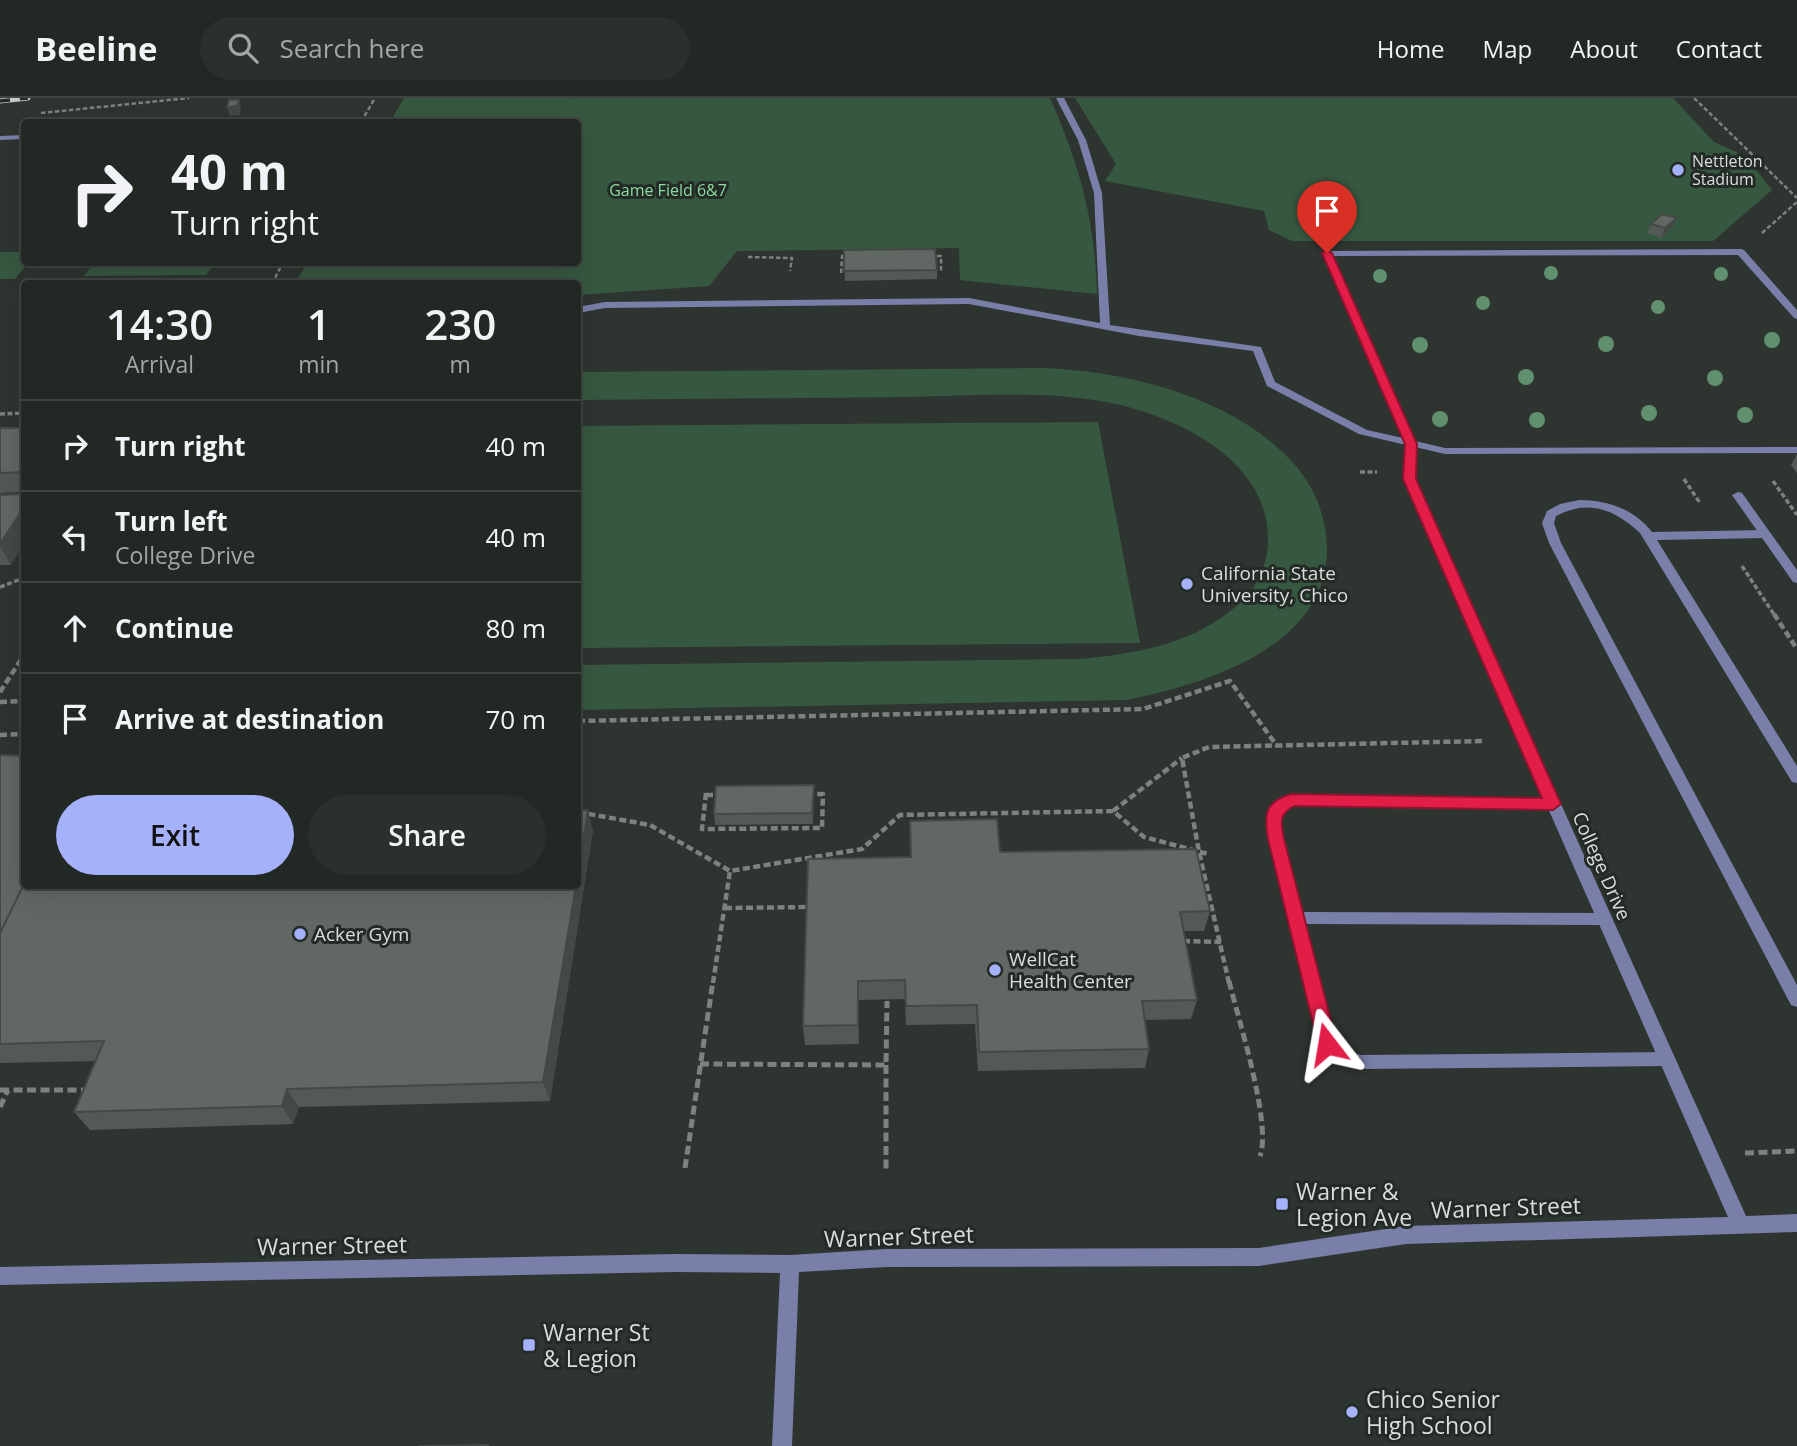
<!DOCTYPE html>
<style>
body{margin:0;font-family:"Open Sans",sans-serif;background:#2a302c;color:#f1f3f6;height:100vh;display:flex;flex-direction:column;font-size:26px;white-space:nowrap}
*{box-sizing:border-box;margin:0}
p{font-size:23px;color:#a2a6a6}
.icon{flex:none;width:38px;height:38px;fill:none;stroke:currentColor;stroke-width:2;stroke-linecap:round;stroke-linejoin:round}
.map{position:relative;flex:1;overflow:hidden}
.sheet{position:absolute;left:21px;top:182px;width:560px;height:609px;display:flex;flex-direction:column;background:#222824;border-radius:7px;box-shadow:0 7px 28px #0002,0 0 0 2px #3f4441}
.sheet>*{flex:none}
.hud{position:absolute;left:21px;top:21px;width:560px;height:147px;border-radius:7px;box-shadow:0 7px 28px #0002,0 0 0 2px #3f4441;background:#222824;color:#f1f3f6;overflow:hidden}
.pin{position:absolute;display:grid;place-items:center;width:60px;height:60px;color:#fff;margin:-72px -30px;border-radius:50% 50% 50% 0;rotate:-45deg;box-shadow:0 0 7px #0007}
.pin .icon{rotate:45deg}
.me{position:absolute;width:77px;margin:-38px;rotate:346deg;stroke-linejoin:round;filter:drop-shadow(0 0 5px #0008)}
.turn{display:flex;align-items:center;gap:24px;height:147px;padding:0 35px;font-size:32px}
.turn .icon{width:91px;height:91px;stroke-width:2.5}
.turn b{display:block;font-size:49px;line-height:60px}
.eta{display:flex;justify-content:space-evenly;align-items:center;height:119px;text-align:center}
.eta b{font-size:42px;font-weight:600;line-height:49px}
.button{display:flex;gap:14px;margin-top:auto;padding:14px 35px}
.button a{flex:1;height:80px;border-radius:42px;background:#a6b1fc;color:#111;font-size:28px;font-weight:600;line-height:80px;text-align:center}
.button a+a{background:#2a302c;color:#f1f3f6}
ul{padding:0;list-style:none}
li{display:flex;align-items:center;gap:21px;height:91px;padding:0 35px;border-top:2px solid #3f4441}
li div{flex:1}
li b{display:block;font-size:26px}
li em{font-style:normal}
header{display:flex;align-items:center;gap:42px;box-sizing:border-box;height:98px;padding:0 35px;background:#222824;border-bottom:2px solid #3f4441}
header strong{font-size:33px}
nav{display:flex;gap:38px;margin-inline-start:auto;font-size:24px}
.search{width:490px;height:63px;background:#2a302c;display:flex;align-items:center;gap:18px;box-sizing:border-box;padding:0 24px;border-radius:38px;color:#a2a6a6;font-size:26px}
.map>svg:first-child{display:block}
.green{fill:#375840}
.lines{fill:none;stroke-linecap:round;stroke-linejoin:round}
.path-far3{stroke:#7c827e;stroke-width:2.5;stroke-dasharray:4.5 2.5;stroke-linecap:butt}
.path-far2{stroke:#7c827e;stroke-width:3.5;stroke-dasharray:5 2.5;stroke-linecap:butt}
.path-far1{stroke:#7c827e;stroke-width:4.5;stroke-dasharray:7 3.5;stroke-linecap:butt}
.path{stroke:#7c827e;stroke-width:5;stroke-dasharray:9 4.5;stroke-linecap:butt}
.lane{fill:#797fa9;fill-rule:evenodd}
.street{fill:#797fa9;fill-rule:evenodd}
.rail-casing{stroke:#c6cac7;stroke-width:5}
.rail{stroke:#242b26;stroke-width:3.5;stroke-dasharray:10;stroke-linecap:butt}
.tree{fill:#61906e}
.wall{fill:#535955}
.shaded-wall{fill:#444945}
.building{fill:#616863;stroke:#444945;stroke-width:2}
.route{fill:#e11d48;stroke:#92132f;stroke-width:2}
.poi-dot{fill:#a6b1fc;stroke:#242b26;stroke-width:2.5}
.labels{text-anchor:middle;dominant-baseline:central;stroke-width:6;stroke-linejoin:round;paint-order:stroke}
.far-poi-label{font-size:16px;fill:#dadedb;stroke:#242b26;text-anchor:start}
.far-park-label{font-size:16px;fill:#8adba1;stroke:#242b26}
.poi-label{font-size:19px;fill:#dadedb;stroke:#242b26;text-anchor:start}
.street-label{font-size:19px;fill:#dadedb;stroke:#242b26}
.near-poi-label{font-size:23px;fill:#dadedb;stroke:#242b26;text-anchor:start}
.near-street-label{font-size:23px;fill:#dadedb;stroke:#242b26}
</style>
<header>
<strong>Beeline</strong>
<div class="search"><svg class="icon" aria-label="search" viewBox="0 0 24 24"><circle cx="10" cy="10" r="6"/><path d="M15 15l6 6"/></svg>Search here</div>
<nav><a>Home</a><a>Map</a><a>About</a><a>Contact</a></nav>
</header>
<div class="map">
<svg width="1797" height="1348" viewBox="0 0 1797 1348">
<rect width="100%" height="100%" fill="#2e3530"/>
<path class="green" d="M404,0H1050C1080,69 1095,121 1097,196L960,182L959,150L737,153L709,188L578,197V186L295,185L307,165L578,164V24H390Z
M1075,0H1673L1714,44L1745,58L1772,92L1713,143H1292L1269,132L1264,113L1105,83L1116,66Z
M0,154H24V164L28,165L15,181H0Z
M94,165V164L214,165L206,177L84,178Z
M1043,270C1128,273 1236,300 1294,366C1316,391 1327,421 1327,453C1325,550 1204,587 1126,602L578,612V567L1078,561C1138,556 1200,545 1244,501C1258,488 1268,463 1268,444C1270,370 1195,328 1132,310C1059,290 981,298 906,299C796,300 687,301 578,302V274Z
M1098,324L1140,545L578,550V328Z"/>
<g class="lines">
<path class="path-far3" d="M1694,0L1797,100
M41,15L189,0
M361,24L375,0
M1762,135L1797,104
M930,158H941V173
M748,159L792,160L790,173
M841,175L842,158H848
M272,186L283,164"/>
<path class="path-far2" d="M0,316L24,315
M1360,374H1377
M1684,381L1700,405
M1773,383L1797,417
M1742,468L1775,518
M0,489L24,480"/>
<path class="path-far1" d="M1774,516L1797,551
M0,594L24,557
M0,604L24,603
M578,623L1143,611L1230,583L1277,648
M0,637L24,636
M706,695L702,731L822,730L823,696H811
M706,697H721
M1113,713L1182,660
M578,714L650,727L730,773L862,751L900,717L1113,713L1144,739L1208,756
M725,810L809,809
M1183,843L1221,844
M713,885L730,773
M1229,885L1199,754L1182,660L1209,649L1483,643"/>
<path class="path" d="M1229,883C1238,920 1272,1026 1260,1058
M700,966L886,967L887,903
M886,967V1071
M0,992H87
M0,1009L8,992
M1745,1055L1797,1053
M685,1070L713,883"/>
<path class="lane" d="M1056,0H1064L1086,42L1102,95L1110,227L1261,249L1275,284L1367,332L1403,340L1322,155L1324,153L1741,151L1744,152L1797,212V221L1794,220L1738,157L1333,158L1415,343L1445,350L1797,349V355L1445,356L1359,336L1267,288L1253,253L1139,238L969,206L605,210L578,215V209L605,204L969,200L1100,225L1094,95L1078,42Z
M24,37V41L0,42V38Z
M1579,402C1607,402 1634,411 1652,434L1765,432L1771,436L1765,440L1657,442L1797,668V685L1792,684L1640,435C1614,411 1589,401 1556,418L1554,425L1561,445L1797,887V909L1791,907L1549,445L1542,425L1547,413L1560,406Z
M1291,697L1553,701L1558,702L1560,706L1558,710L1553,711L1293,707L1282,717L1281,727L1302,814L1604,815L1609,817L1612,821L1609,825L1604,827L1305,826L1334,942L1345,952L1361,957L1667,954L1673,956L1675,961L1673,966L1667,968L1361,971L1334,963L1319,946L1267,733C1265,714 1273,703 1291,697Z"/>
<path class="street" d="M1411,343L1416,346L1415,381L1746,1118L1797,1116V1134L1406,1146L1259,1168L887,1169L799,1174L792,1348H772L780,1175L676,1174L0,1187V1169L676,1156L790,1157L887,1151L1259,1150L1406,1128L1728,1119L1403,381L1406,346Z
M1738,394L1742,395L1797,472V485L1793,484L1732,397Z"/>
<defs>
<path id="rail" d="M0,3L28,0"/>
</defs>
<use href="#rail" class="rail-casing"/>
<use href="#rail" class="rail"/>
</g>
<g class="tree">
<circle cx="1551" cy="175" r="7"/>
<circle cx="1721" cy="176" r="7"/>
<circle cx="1380" cy="178" r="7"/>
<circle cx="1483" cy="205" r="7"/>
<circle cx="1658" cy="209" r="7"/>
<circle cx="1772" cy="242" r="8"/>
<circle cx="1606" cy="246" r="8"/>
<circle cx="1420" cy="247" r="8"/>
<circle cx="1526" cy="279" r="8"/>
<circle cx="1715" cy="280" r="8"/>
<circle cx="1649" cy="315" r="8"/>
<circle cx="1745" cy="317" r="8"/>
<circle cx="1440" cy="321" r="8"/>
<circle cx="1537" cy="322" r="8"/>
</g>
<path class="wall" d="M1651,126L1673,129L1661,140L1647,135Z
M844,152L937,172V181L845,183Z
M0,330H24V394L1,395L0,397L11,467H0Z
M1797,356V375L1791,367Z
M0,657L593,732L550,1003L299,1009L293,1026L90,1032L74,1014L96,963L0,965Z
M814,687L813,726L715,727L714,716Z
M910,723L1000,754L1210,813L1204,833H1184L1197,902L1191,921L1145,922L1149,951L1145,970L978,973L975,926L906,927L905,901L858,902L859,946L805,947L803,928L911,759Z"/>
<path class="shaded-wall" d="M239,2L241,10L240,17L230,18L227,9Z
M1677,120L1673,129L1661,140L1665,130Z
M24,409V446L11,467L0,448V446Z
M814,687V697L813,726L812,715Z
M588,712L593,732L550,1003L543,984L576,788H578V777Z
M287,991L299,1009L293,1026L282,1008Z"/>
<path class="building" d="M229,2H239L237,8L227,9Z
M1662,116L1677,120L1665,130L1651,126Z
M935,151L937,172L844,173V152Z
M0,330H24V374L0,375Z
M24,396V409L0,446V397Z
M0,657L24,658V786L0,835Z
M814,687L812,715L714,716L716,688Z
M578,712H588L578,777Z
M997,721L1000,754L1196,751L1210,813L1180,814L1197,902L1142,903L1149,951L979,954L977,907L906,908L905,882L858,883V927L803,928L808,761L911,759L910,723Z
M24,786V788H576L543,984L287,991L282,1008L74,1014L104,943L0,946V835Z
M488,1347V1348H419Z"/>
<path class="route" d="M1327,152L1332,155L1417,346L1416,381L1561,706L1553,712L1294,708C1278,717 1281,724 1284,741L1337,946L1334,951L1327,954L1321,951L1318,946L1268,741C1264,717 1264,704 1291,696L1542,700L1403,381L1405,346L1322,155Z"/>
<g class="poi-dot">
<circle cx="1678" cy="72" r="7"/>
<circle cx="1187" cy="486" r="7"/>
<circle cx="300" cy="836" r="7"/>
<circle cx="995" cy="872" r="7"/>
<rect x="1275" y="1099" width="14" height="14" rx="3.5"/>
<rect x="522" y="1240" width="14" height="14" rx="3.5"/>
<circle cx="1352" cy="1314" r="7"/>
</g>
<g class="labels">
<g class="far-poi-label">
<text x="1692" y="63">Nettleton<tspan x="1692" dy="18">Stadium</tspan></text>
</g>
<g class="far-park-label">
<text x="668" y="92">Game Field 6&amp;7</text>
</g>
<g class="poi-label">
<text x="1201" y="475">California State<tspan x="1201" dy="22">University, Chico</tspan></text>
<text x="314" y="836">Acker Gym</text>
<text x="1009" y="861">WellCat<tspan x="1009" dy="22">Health Center</tspan></text>
</g>
<g class="street-label">
<text transform="translate(1602 768) rotate(66)">College Drive</text>
</g>
<g class="near-poi-label">
<text x="1296" y="1093">Warner &amp;<tspan x="1296" dy="26">Legion Ave</tspan></text>
<text x="543" y="1234">Warner St<tspan x="543" dy="26">&amp; Legion</tspan></text>
<text x="1366" y="1301">Chico Senior<tspan x="1366" dy="26">High School</tspan></text>
</g>
<g class="near-street-label">
<text transform="translate(1506 1109) rotate(-2)">Warner Street</text>
<text transform="translate(899 1138) rotate(-2)">Warner Street</text>
<text transform="translate(332 1147) rotate(-1)">Warner Street</text>
</g>
</g>
</svg>
<div class="pin" style="left:1327px;top:155px;background:#d93025"><svg class="icon" aria-label="arrive" viewBox="0 0 24 24"><path d="M6 21V4h12l-3 4 3 4H6"/></svg></div>
<svg class="me" style="left:1327px;top:946px" viewBox="-20 -20 40 40"><path d="M0-17L14 15 0 8-14 15z" fill="#e11d48" stroke="#fff" stroke-width="4"/></svg>
<div class="hud">
<div class="turn"><svg class="icon" aria-label="right" viewBox="0 0 24 24"><path d="M7 20v-9h11M14 6l5 5-5 5"/></svg><div><b>40 m</b>Turn right</div></div>
</div>
<section class="sheet">
<div class="eta">
<div><b>14:30</b><p>Arrival</p></div>
<div><b>1</b><p>min</p></div>
<div><b>230</b><p>m</p></div>
</div>
<ul>
<li><svg class="icon" aria-label="right" viewBox="0 0 24 24"><path d="M7 20v-9h11M14 6l5 5-5 5"/></svg><div><b>Turn right</b></div><em>40 m</em></li>
<li><svg class="icon" aria-label="left" viewBox="0 0 24 24"><path d="M17 20v-9H6M10 6l-5 5 5 5"/></svg><div><b>Turn left</b><p>College Drive</p></div><em>40 m</em></li>
<li><svg class="icon" aria-label="ahead" viewBox="0 0 24 24"><path d="M12 20V5M6 11l6-6 6 6"/></svg><div><b>Continue</b></div><em>80 m</em></li>
<li><svg class="icon" aria-label="arrive" viewBox="0 0 24 24"><path d="M6 21V4h12l-3 4 3 4H6"/></svg><div><b>Arrive at destination</b></div><em>70 m</em></li>
</ul>
<div class="button"><a>Exit</a><a>Share</a></div>
</section>
</div>
